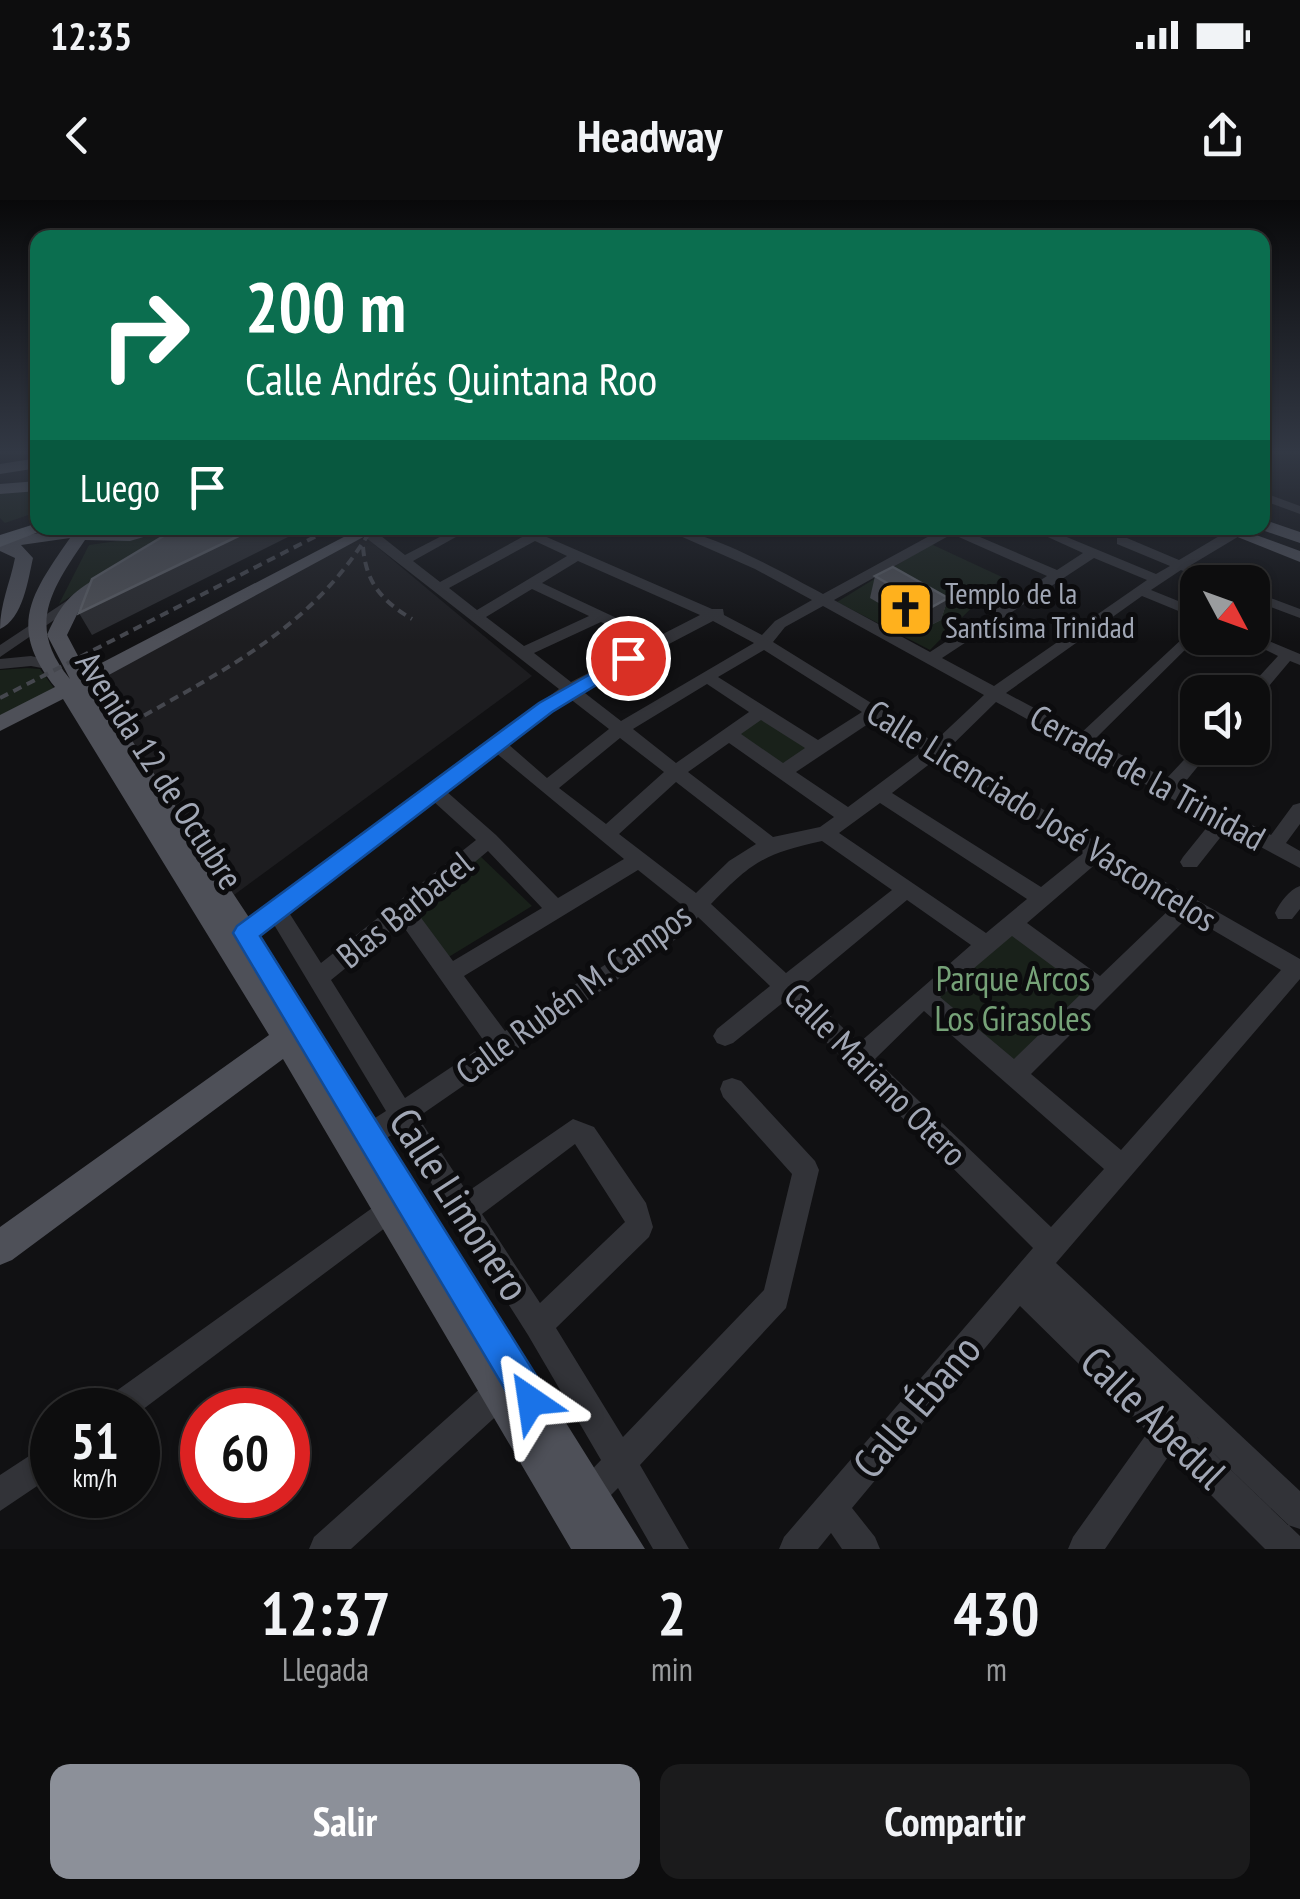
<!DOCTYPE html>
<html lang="es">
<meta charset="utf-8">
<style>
body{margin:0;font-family:"PT Sans Narrow",sans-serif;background:#1b1b1c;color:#f1f3f6;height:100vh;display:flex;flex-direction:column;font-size:38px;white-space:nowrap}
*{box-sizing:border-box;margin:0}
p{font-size:32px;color:#9a9c9e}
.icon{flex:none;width:55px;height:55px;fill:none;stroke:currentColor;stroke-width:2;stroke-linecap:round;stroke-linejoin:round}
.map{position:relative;height:1349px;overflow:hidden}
.sheet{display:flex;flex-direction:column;background:#0d0d0e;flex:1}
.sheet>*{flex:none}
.banner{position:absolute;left:30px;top:30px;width:1240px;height:305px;border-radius:20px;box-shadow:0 2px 8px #0004,0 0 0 2px #2d2d2e;background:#0b6e4f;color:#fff;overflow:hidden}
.needle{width:65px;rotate:131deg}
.controls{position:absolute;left:1180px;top:365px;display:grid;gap:20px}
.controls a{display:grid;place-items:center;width:90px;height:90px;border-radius:20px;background:#0d0d0e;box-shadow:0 2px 8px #0004,0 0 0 2px #2d2d2e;font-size:50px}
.speed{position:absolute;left:30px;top:1188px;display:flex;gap:20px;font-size:50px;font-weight:700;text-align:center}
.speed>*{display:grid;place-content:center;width:130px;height:130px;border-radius:50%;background:#0d0d0e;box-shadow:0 2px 8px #0004,0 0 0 2px #2d2d2e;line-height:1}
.speed small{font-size:25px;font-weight:400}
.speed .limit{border:15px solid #d22;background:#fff;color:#111}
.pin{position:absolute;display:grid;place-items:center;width:85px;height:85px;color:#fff;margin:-42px;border:5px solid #fff;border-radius:50%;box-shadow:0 2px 10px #0007}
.me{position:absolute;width:110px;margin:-55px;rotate:328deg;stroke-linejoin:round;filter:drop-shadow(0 0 8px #0008)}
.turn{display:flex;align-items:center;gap:35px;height:210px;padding:0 50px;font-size:45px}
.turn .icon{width:130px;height:130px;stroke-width:2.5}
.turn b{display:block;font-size:70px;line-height:85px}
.then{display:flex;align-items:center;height:95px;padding:0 50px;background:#0003;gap:20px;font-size:38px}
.eta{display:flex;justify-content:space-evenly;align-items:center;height:170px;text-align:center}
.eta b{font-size:60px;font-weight:800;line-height:70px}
.cta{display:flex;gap:20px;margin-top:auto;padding:20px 50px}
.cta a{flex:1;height:115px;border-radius:20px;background:#8c9099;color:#fff;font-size:40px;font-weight:800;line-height:115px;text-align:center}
.cta a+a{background:#1b1b1c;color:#f1f3f6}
.status{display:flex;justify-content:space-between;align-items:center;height:70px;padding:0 50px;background:#0d0d0e;direction:ltr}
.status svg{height:28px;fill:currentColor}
header{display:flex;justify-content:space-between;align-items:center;height:130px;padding:0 50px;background:#0d0d0e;font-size:45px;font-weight:800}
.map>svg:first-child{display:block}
.built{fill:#1d1d20}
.green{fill:#19211a}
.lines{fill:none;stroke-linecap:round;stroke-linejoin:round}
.minor{fill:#323338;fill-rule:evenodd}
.major{fill:#4e5058;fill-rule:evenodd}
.highway{fill:#5d616a;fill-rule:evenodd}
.rail{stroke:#45474e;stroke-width:4;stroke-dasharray:9 6;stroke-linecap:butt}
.wall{fill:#44454b}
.shaded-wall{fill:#2b2c30}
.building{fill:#4e5056;stroke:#5b5e65;stroke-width:2.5}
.route{fill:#1a73e8;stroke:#114b97;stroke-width:2.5}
.labels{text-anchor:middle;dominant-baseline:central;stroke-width:10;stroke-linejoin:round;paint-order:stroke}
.far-poi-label{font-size:30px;fill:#a1a7b5;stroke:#0c0c0e;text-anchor:start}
.street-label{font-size:35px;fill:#a1a7b5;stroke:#0c0c0e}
.park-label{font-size:35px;fill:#76a278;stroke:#0c0c0e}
.near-street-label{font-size:42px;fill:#a1a7b5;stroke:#0c0c0e}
</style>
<div class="status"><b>12:35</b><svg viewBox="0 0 49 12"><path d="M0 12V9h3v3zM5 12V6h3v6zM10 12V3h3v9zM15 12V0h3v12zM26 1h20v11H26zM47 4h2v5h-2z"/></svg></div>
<header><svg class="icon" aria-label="back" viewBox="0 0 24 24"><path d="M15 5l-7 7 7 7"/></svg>Headway<svg class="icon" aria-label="share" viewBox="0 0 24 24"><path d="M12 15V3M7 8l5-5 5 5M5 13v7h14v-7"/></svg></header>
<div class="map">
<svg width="1300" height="1349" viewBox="0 0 1300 1349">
<rect width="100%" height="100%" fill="#111113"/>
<path class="built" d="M364,336L532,476L234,695L94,487L95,481Z"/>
<path class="green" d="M37,289V312L5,323L0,318V294Z
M166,334L59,404L89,345Z
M931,344L1002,377L930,450L837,402Z
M27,468L40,469L54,488L0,517V470Z
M758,515L814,550L781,568L731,533Z
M480,656L532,706L447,758L412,713Z
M1015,730L1096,789L1012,869L933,800Z"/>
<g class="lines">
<path class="minor" d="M1262,254H1269L1262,257Z
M1262,292L1300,306V314L1262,300Z
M361,328H371L405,355L457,328H472L413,361L440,382L524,336L510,328H526L712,409H723L724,415L762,435L775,421L812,400L755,369L662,328C706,328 783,373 823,394L944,328H959L1057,370L1083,353L1028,328H1045L1156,374L1170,366L1117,344V338H1127L1179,360L1231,329H1241V335L1191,365L1228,382H1210L1181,370L1151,390L1198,409V419L1142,396L1006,493L1081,533L1198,424V437L1094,540L1166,579L1198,545L1213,548L1181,587L1271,635L1293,605L1300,603V624L1286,643L1300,651V668L1227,629L1197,667H1183L1180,662L1183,657L1212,621L996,502L947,550L1104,647L1300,759V779L1056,1063L1300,1291V1329L1288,1325L1179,1220L1300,1336V1349H1265L1170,1254L1105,1349H1068L1073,1337L1148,1232L1020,1106L852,1308L875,1337L880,1349H842L831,1333L818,1349H779L784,1337L1033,1048L785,801L733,843L725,846L717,843L713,836L717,829L770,786L698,717L676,739L418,917L467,992L573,919L594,927L646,1003L653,1027L649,1037L556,1128L623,1237L764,1090L792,974L723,897L720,889L723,881L732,878L741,881L815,961L819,970L786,1108L640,1265L689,1349H653L618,1288L601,1305L590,1310L579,1305L574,1294L579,1283L601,1260L528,1135L398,931L362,953L353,950L349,941L353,932L386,911L273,723C260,733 244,752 227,746L224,740L227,734L559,489L361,334ZM952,334L1047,376L930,452L834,400ZM535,341L567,356L477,410L449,388ZM1094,358L1147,380L994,486L942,458ZM578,361L700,415L657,437L542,383ZM532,389L589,416L524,446L486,417ZM823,406L984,495L934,542L773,442L785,427ZM713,421L754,443L621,521L581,490ZM601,422L646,443L571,482L534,453ZM764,450L862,512L818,540L718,477ZM707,484L749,512L676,563L633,529ZM569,498L609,529L547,578L508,544ZM761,520L805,548L783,563L741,534ZM874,520L923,551L848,607L796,572ZM620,538L664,572L606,624L559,588ZM729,543L834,617L820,627L773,637L688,572ZM496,553L624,659L558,698L496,635L446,591ZM936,559L1083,653L1041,687L892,593ZM676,582L756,644L729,661L696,693L619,634ZM433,601L476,640L321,763L288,711ZM880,603L1027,699L986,733L839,633ZM822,641L892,690L786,773L711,704C753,661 764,654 822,641ZM488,651L542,708L453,761L416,711ZM1098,662L1173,706L1100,776L1027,723ZM638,670L683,706L662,727L505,831L464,776ZM907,700L971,745L859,843L801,788ZM1189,716L1281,770L1121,950L1031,874ZM401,723L486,844L405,898L331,780ZM1012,736L1085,790L1014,859L940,797ZM924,811L1104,969L1051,1027L875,859ZM575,944L625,1022L540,1103L482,1014Z
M1252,391L1300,409V418L1252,400Z
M77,394L84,398L82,401L0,457V445Z
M1252,434L1300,454V465L1290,461L1258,499L1252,500V492H1245L1278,456L1241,438H1252Z
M31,456L53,461L55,464L47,469L31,466L0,469V459Z
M1300,686V709L1292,719H1278L1275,713C1280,702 1289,690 1300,686Z
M396,991L405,995L409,1004L405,1013L138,1213V1210H101L105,1199Z
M504,1173L515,1177L519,1188L515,1199L351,1349H309L314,1337L493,1177Z
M52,1241V1276L0,1311V1275Z"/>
<path class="major" d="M1262,319L1300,332V343L1256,328H1262Z
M62,328L104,333L174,328L130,341L85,340C51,390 26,426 70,479L47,435C63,399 73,392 106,372L121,376L83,402L67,435L86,471L361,328H380L94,483L254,725L645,1349H571L283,859L12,1060L0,1065V1027L269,835L63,499L0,531V515L55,487C7,427 31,394 70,338L21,345L33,358C28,380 23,419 0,429C0,404 10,383 15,358L0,351V341Z
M1215,328H1237L1300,351V362Z"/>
<path class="highway" d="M38,258V268L0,274V264Z
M38,281V291L0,294V284Z
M38,323V328H49L0,347V335Z"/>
<path class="rail" d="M363,347C366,383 382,401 412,419
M0,498L332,328
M131,523C227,468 314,427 372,328"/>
</g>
<path class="wall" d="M875,376L948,398L941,420L923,429L870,398Z"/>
<path class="shaded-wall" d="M255,328H306L92,435L79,413Z
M948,398L941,420L923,429L930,408Z"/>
<path class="building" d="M177,328H255L79,413L92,379Z
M893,367L948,398L930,408L875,376Z"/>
<linearGradient id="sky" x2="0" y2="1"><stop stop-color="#09090a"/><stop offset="0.57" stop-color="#323844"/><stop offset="1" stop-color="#323844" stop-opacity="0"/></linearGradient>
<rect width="1300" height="442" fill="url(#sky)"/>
<path class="route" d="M628,453L637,458L634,462L552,512L260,736L544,1188L549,1201L544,1213L531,1218L519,1213L233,733L237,726L539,503Z"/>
<defs>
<symbol id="church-square" viewBox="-11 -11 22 22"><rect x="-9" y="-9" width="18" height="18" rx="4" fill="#ffb11d" stroke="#0c0c0e"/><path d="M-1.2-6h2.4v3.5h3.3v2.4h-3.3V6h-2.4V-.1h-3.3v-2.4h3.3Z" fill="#111"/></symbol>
</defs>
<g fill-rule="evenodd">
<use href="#church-square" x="874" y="378" width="63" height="63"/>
</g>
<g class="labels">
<g class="far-poi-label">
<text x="945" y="392">Templo de la<tspan x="945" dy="34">Santísima Trinidad</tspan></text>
</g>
<g class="street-label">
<text transform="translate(160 570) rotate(57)">Avenida 12 de Octubre</text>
<text transform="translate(1148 577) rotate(29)">Cerrada de la Trinidad</text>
<text transform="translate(1042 615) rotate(32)">Calle Licenciado José Vasconcelos</text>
<text transform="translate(404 709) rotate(-39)">Blas Barbacel</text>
<text transform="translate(573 793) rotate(-36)">Calle Rubén M. Campos</text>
<text transform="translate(876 874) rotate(45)">Calle Mariano Otero</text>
</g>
<g class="park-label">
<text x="1013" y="778">Parque Arcos<tspan x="1013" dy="40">Los Girasoles</tspan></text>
</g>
<g class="near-street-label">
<text transform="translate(460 1004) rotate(57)">Calle Limonero</text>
<text transform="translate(916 1206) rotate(-50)">Calle Ébano</text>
<text transform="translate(1154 1217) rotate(44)">Calle Abedul</text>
</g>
</g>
</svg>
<div class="controls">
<a><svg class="needle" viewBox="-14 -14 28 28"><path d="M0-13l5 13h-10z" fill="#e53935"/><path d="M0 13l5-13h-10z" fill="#9a9c9e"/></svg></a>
<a><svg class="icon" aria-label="sound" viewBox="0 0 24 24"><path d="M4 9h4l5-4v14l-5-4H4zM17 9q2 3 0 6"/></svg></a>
</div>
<div class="speed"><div>51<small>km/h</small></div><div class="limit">60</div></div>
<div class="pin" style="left:628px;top:458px;background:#d93025"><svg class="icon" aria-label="arrive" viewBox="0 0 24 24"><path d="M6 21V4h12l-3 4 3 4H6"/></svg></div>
<svg class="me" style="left:531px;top:1201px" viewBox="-20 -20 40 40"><path d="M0-17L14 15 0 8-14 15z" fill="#1a73e8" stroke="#fff" stroke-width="4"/></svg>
<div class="banner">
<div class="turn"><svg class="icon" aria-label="right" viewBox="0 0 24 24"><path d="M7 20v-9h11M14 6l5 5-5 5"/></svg><div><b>200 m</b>Calle Andrés Quintana Roo</div></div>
<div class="then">Luego<svg class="icon" aria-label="arrive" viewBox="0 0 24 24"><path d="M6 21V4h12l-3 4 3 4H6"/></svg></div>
</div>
</div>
<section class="sheet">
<div class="eta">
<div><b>12:37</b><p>Llegada</p></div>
<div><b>2</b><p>min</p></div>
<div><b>430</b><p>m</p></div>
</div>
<div class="cta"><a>Salir</a><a>Compartir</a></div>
</section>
